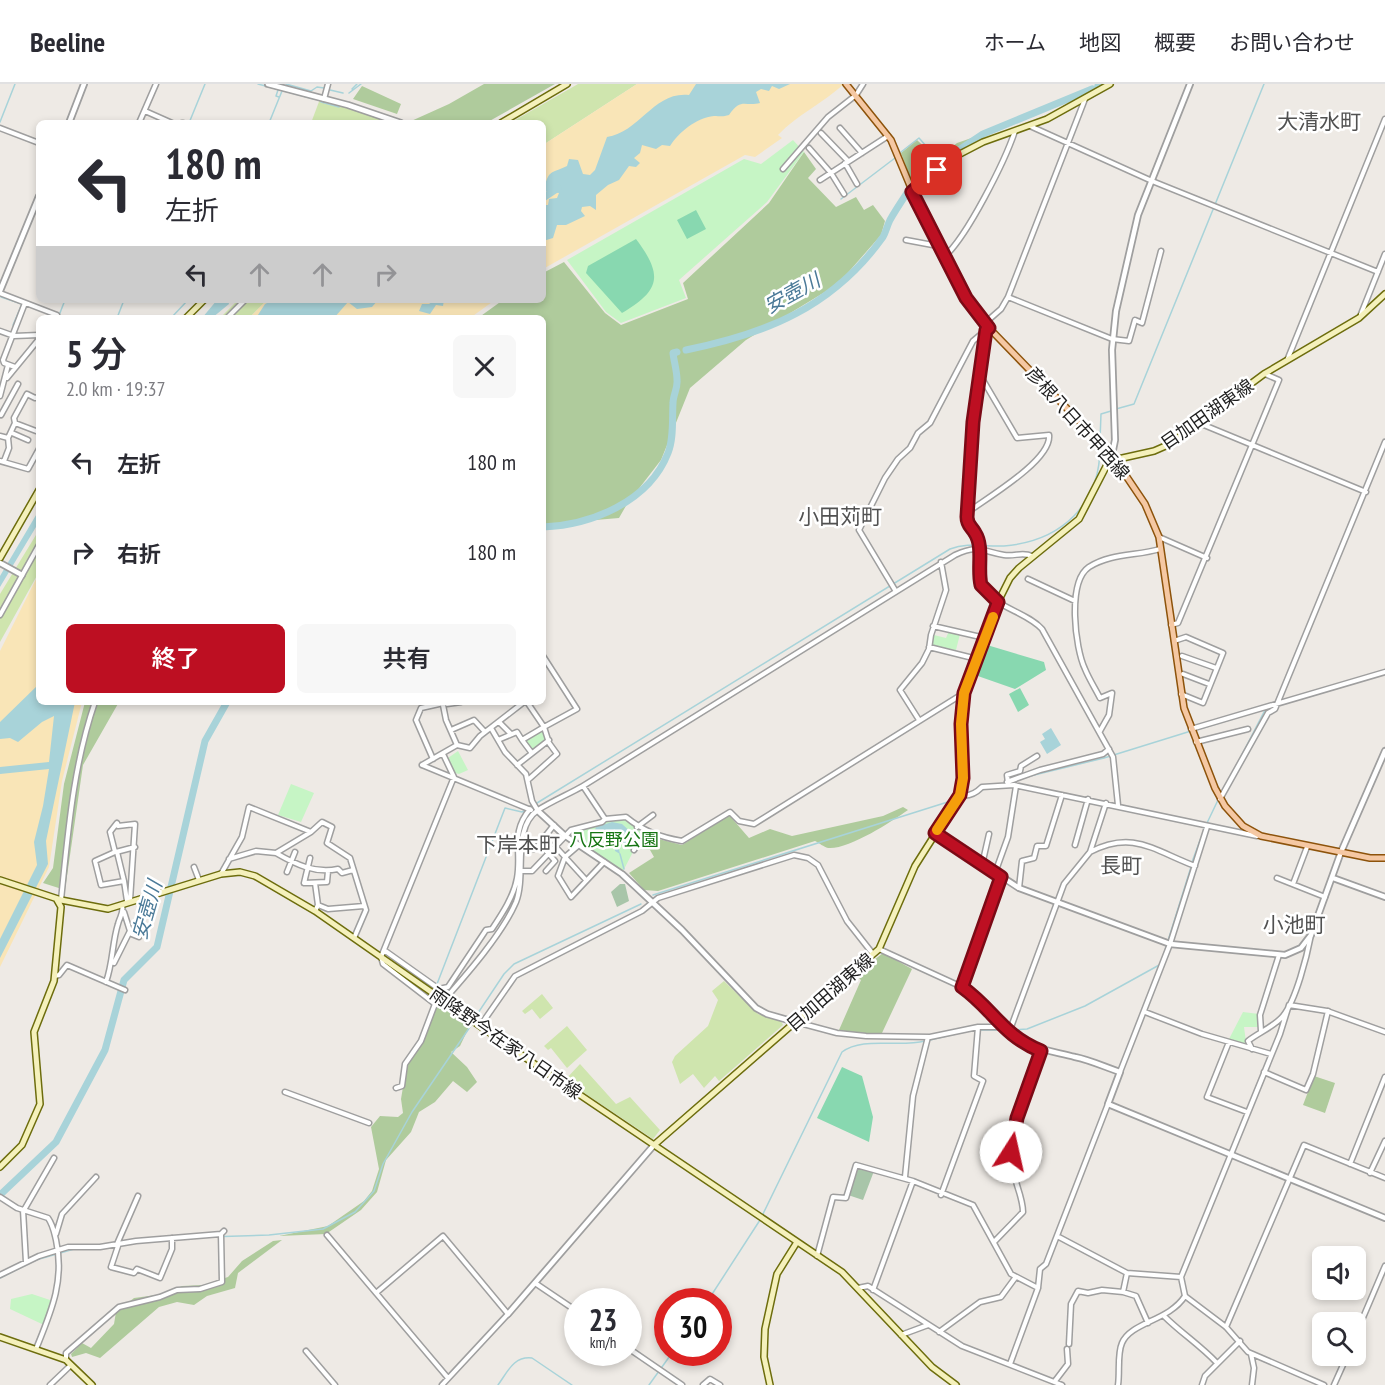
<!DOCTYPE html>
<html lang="ja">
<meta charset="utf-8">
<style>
body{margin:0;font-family:"PT Sans Narrow","Noto Sans JP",sans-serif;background:#f7f7f7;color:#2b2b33;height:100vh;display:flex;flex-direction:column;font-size:22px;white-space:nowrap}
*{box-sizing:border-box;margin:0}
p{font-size:20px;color:#7c7c81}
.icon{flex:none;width:33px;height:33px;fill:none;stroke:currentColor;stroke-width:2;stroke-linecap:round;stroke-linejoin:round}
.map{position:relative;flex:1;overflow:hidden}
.details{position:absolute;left:36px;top:231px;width:510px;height:390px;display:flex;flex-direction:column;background:#fff;border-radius:9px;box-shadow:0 3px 9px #0003}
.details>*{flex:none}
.banner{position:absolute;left:36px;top:36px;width:510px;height:183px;border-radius:9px;box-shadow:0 3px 9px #0003;background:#fff;color:#2b2b33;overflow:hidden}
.fabs{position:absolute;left:1312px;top:1162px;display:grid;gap:12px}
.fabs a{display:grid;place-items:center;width:54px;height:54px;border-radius:9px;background:#fff;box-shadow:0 3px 9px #0003;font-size:30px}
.speed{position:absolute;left:564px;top:1204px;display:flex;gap:12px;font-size:30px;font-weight:700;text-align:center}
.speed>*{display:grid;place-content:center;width:78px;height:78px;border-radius:50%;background:#fff;box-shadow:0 3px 9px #0003;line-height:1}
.speed small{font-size:15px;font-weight:400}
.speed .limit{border:9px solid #d22;background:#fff;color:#111}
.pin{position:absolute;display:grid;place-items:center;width:51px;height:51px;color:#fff;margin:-26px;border-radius:12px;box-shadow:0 3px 9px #0006}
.me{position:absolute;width:66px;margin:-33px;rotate:10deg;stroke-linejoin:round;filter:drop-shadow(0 0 4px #0008)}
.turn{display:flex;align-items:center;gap:21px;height:126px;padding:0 30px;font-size:27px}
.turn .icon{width:78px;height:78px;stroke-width:2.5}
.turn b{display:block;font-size:42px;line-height:51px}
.lanes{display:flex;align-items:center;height:57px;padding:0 30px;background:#0003;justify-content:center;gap:30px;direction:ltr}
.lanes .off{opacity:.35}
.round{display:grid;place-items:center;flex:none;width:63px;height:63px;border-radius:9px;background:#f7f7f7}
.summary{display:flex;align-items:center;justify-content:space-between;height:102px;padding:0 30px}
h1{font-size:36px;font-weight:600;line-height:45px}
.cta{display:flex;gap:12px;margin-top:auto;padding:12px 30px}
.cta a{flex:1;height:69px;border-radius:9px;background:#bd0f22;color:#fff;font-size:24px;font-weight:600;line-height:69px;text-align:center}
.cta a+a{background:#f7f7f7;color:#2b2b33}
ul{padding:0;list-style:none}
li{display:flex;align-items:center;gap:18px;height:90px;padding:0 30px}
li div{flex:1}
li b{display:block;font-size:22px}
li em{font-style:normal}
header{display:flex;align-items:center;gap:36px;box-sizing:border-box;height:84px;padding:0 30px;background:#fff;border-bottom:2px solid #e1e1e2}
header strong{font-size:28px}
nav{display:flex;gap:33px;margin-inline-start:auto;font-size:21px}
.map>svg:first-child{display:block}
.grass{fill:#cfe5ae}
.forest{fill:#afcb9c}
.sand{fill:#f9e5b7}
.cemetery{fill:#a8c5a9}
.park{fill:#c6f5c5}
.pitch{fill:#88d8b0}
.water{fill:#a8d3d9}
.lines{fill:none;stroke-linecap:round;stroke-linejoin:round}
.stream{stroke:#a8d3d9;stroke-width:1.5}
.river{stroke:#a8d3d9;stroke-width:7}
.minor-casing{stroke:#9f9f9f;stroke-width:7}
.tertiary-casing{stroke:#9f9f9f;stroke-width:8}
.secondary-casing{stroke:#6d6d0d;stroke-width:8}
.primary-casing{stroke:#8d530b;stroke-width:8}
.minor{stroke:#fff;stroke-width:4}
.tertiary{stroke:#fff;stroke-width:4.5}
.secondary{stroke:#f5f1bc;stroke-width:5}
.primary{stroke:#f5c8a3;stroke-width:5}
.route-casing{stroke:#7b0a16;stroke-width:15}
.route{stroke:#bd0f22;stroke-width:10}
.slow{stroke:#f59e0b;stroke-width:10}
.labels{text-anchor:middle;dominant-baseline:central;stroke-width:5;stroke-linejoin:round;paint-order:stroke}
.street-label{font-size:18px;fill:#1e1e1e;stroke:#fff}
.park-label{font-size:18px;fill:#167513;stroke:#fff}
.water-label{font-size:20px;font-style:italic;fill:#4b7a98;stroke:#fff}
.quarter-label{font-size:21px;fill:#515151;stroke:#fff}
</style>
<header>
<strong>Beeline</strong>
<nav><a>ホーム</a><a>地図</a><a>概要</a><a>お問い合わせ</a></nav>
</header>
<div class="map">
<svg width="1385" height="1301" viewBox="0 0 1385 1301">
<rect width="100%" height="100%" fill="#eeeae5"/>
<path class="grass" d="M578,0H637L543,61V39H510Z
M320,15L387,36L393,39H311Z
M238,216H267L249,234H220Z
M39,446V488L0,558V510Z
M724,897L758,930L781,937L783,941L719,997L715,992L704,1004L693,990L680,1000L672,978L675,972L708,942L718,916L712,907Z
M542,910L553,924L540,935L532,925L525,930L522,927Z
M567,942L587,966L567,984L551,964L548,966L544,962Z
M580,980L616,1020L630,1013L660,1046L653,1055L565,996Z"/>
<path class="forest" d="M484,0H555L486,39L409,38L449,20Z
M362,2L401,20L397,30L353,15Z
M983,50L932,84L917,99L912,98L901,69L917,56L937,75L957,59Z
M804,68L816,85L808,94L836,123L856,113L864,126L873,121L885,137L881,151L838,200L746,256L690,304L661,376L627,420L619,434L572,438L543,444V234H478L503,216H543V189L564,178L605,229L621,241L688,215L683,199L769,119Z
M85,618H119L83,681L65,806L43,799L53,784L64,700Z
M903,723L908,726C891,738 848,766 828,764C824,763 819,759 815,757L658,807L644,806L629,789L654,773L650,766L639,765L647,752L682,761L729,731L749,754L770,745L792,752L883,732Z
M883,869L912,885L882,949L859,950L839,946L861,896L855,891Z
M437,921L452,924L471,939L460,962L451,968L467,983L477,998L467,1008L453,997L435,1018L419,1028L411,1048L386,1076L377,1108L361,1126L326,1150L279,1152L328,1142L364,1117L372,1107L379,1085L371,1043L380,1032L398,1033L403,1029L401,1015L407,979L424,956Z
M1314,992L1335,999L1325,1029L1303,1021Z
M282,1156L238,1189L235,1204L207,1212L194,1221L177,1218L159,1223L100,1274L86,1269L72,1273L71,1270L82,1259L91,1264L114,1240L116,1228L134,1214L164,1210L182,1202L203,1201L228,1193L242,1177L273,1157Z"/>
<path class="sand" d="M637,0H844C823,19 797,31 778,51L782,54L755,73L745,71L543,185V61Z
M267,216H495L470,234H249Z
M39,489V618H82L62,697L49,783L0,883V567Z"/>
<path class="cemetery" d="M620,800H625L629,817L617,823L611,808Z
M857,1082L874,1087L863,1116L848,1111Z"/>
<path class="park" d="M793,56L804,68L767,118L679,196L686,214L621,239L606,228L567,176L744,75L761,80Z
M949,547L960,550L956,566L932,562L934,551L946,554Z
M544,644L547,656L531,666L525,656Z
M458,667L468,686L459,690L455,689L448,674Z
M291,700L314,709L301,738L278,731Z
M622,734L643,749L623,787L580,759L585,754L578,745L605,736Z
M1243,928L1259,930L1260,943H1244L1246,958L1243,961L1228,957Z
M32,1210L53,1217L44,1241L10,1225L11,1215Z"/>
<path class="pitch" d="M696,126L706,145L687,155L677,136Z
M636,155C663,191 661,206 622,229L586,189L588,182Z
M987,561L1044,578L1046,586L1015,605L975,591Z
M1020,604L1029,621L1018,628L1009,610Z
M842,983L862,992L873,1033L869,1058L817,1034Z"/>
<path class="water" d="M696,0H790L779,5L772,2L769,7L761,5L756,8L760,19C745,23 741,13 729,31C723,33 720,32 714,32C696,34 679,48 670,62L662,61L656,65L642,61L640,69L634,74L640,79L636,83L629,82L619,96L608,101L596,111V126L590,122L582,123L581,127L585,132L566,141H557L553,154L543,157V121H548L549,115L557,114L559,109L543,107C550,85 548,91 567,82L569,75L578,76L583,90L590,91L595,86L607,53C640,48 654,7 689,11Z
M217,216H228L229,220L212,234H202Z
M273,216H378L372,223L357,225L348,218L334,234H256L265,220Z
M435,216H444L443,222L436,221L430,230L419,227L422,220H429Z
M39,426V438L0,503V492Z
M39,600V618H75L46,757L48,780L0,874V855L37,781L34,758L43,722L49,685L0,690V683L49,678L54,632L42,638L18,658L10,654L0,655V638Z
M1051,644L1061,661L1047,670L1040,658L1045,655L1042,650Z
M612,738L622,740L633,750L627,763L623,760L624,754L617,756L620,770L615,767L614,758L600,748L594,749L596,743Z"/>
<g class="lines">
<path class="stream" d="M258,0L314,15
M286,0L311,7L317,3L324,4
M352,5L357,0
M278,6L276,12L279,13
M330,6L343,9
M349,9L361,0
M321,18L339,23
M146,19L154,0
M0,38L15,0
M66,39L75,18
M137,39L141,29
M189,39L205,0
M269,39L282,7
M901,68L919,54L941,79
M841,115L895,74
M19,166L39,118
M1,213L22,220L13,241
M58,234L65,216
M117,234L124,216
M171,234L188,216
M1116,325L1134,320L1264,0
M1100,356L1101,330L1111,327
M1308,613L1385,590
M1196,646L1249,630
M1233,688L1265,626
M1026,693L1104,674L1191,647
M974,711L984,705L1002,703
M537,719L950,465C968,458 985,463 1004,462C1062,457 1101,420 1100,361
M1207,739L1219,714
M620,770L624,785
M1192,778L1205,743
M653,811L954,716
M1162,876L1191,783
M437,900L505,724L522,728L532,722
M474,935L504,890L514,880L641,820
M1010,946L1027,945L1085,922L1161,880
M930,956L972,946H1002
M762,1132L842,968C863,952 898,964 925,957
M207,1153L269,1151L323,1145L355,1128L374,1107L383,1080L412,1028L472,940
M85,1165H95
M0,1194L36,1176L74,1165
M707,1218L760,1136
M498,1301C508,1287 514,1272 532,1274L572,1301
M649,1301L672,1269"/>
<path class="river" d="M1098,2L1101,0
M917,100L953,70L983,50L1092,5
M543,114L558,104
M686,266C766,250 833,223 883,153C886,148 887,142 890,136C895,127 901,118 907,109
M543,443C591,441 649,418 668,369C674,354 672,335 673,319C673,311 678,304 677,296C677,287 674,278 673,269L677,268
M0,1111L56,1058L105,966L124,896L157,863L205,657L227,618"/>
<defs>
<path id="minor" d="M324,15L328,0
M145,27L172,39
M139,39L156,0
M182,39H183
M1030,42L1152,97L1378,188
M0,44L39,59
M840,44L862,69
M821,49L848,77
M809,64L831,89L844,110
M845,79L857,100
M783,85L828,33L856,11L863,0
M820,96L888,52
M906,156L938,162
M944,173C967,153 1005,77 1015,47
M0,209L57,231L56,234
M1008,213L1112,255L1129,257L1135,236L1142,239L1161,167
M1361,230L1385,170
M227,234L245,216
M985,239L1001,225L1008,213L1085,15
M986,246L973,338L967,433C967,444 977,450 979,462C980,474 977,489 981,500C991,523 1026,527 1042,545L1113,673L1118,721
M0,247L14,252L39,251
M1288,274L1385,35
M15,283L4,279L3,276L25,219
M7,294L39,255
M0,312L8,281
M1,331L18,300
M15,339L14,334L27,310L35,314L39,313
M1199,339L1366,408
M12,349L28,356
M0,352L8,354L15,339L36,347
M0,377L28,385L39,365
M4,377L9,364L8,354
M968,428C987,414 1052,376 1049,351L1017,354L980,291
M1159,453L1207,474
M1028,495L1075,517
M895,506L859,446L885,394L898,375L910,364L918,349L930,339L973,257L986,246
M0,531L39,461
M1171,541L1178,539L1279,296L1265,290
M933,542L985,554
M1174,557L1186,553L1223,569L1203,619L1181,610
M929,563L977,575
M1182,572L1216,584
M1183,590L1209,600
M527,618L544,643L577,625L543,572
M447,620L461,618
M443,621L446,636L457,661
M919,636L900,606L922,579L929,565L931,551L946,506L941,478
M499,638L511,650
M491,644L505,668L526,690L532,717L538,727
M1191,645L1385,588
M451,646L474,636L485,648
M1100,647L1109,631L1112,609L1100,614C1095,604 1089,595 1085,585C1075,564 1067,498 1089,483C1111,469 1137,472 1160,465
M498,656L517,648L522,656L544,643L549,659L557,670L528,696
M522,656L531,668
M1196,658L1248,645
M433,675L416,636L421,624L448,618
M422,681L457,661L470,664L480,652L524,618
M422,681L531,726
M517,681L549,656
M1007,698L1040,686L1103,670L1109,665
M1008,699L1007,691L1020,687L1021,682L1037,672
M583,702L605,735L626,733C643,747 660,753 682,757L730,728L739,737L754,740L964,609
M960,711C968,713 976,709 982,703L1014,701L1257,752
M1220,715L1268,629L1275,625L1385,358
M637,743L653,731
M311,748L322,738L332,743L327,759L350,774L366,826L354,854
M523,759L533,765
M554,761L565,773L558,792L571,813L604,778
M579,761L565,773L586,796
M1075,761L1088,715
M536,764L554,741
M634,766L646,748
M116,768L135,763
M117,768L124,797
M1090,768C1133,746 1153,766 1195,782
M276,769C295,780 315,790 338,785L342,789L353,786
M310,774L304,799L327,798L328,787
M982,781L989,750
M194,783L199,796
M523,787H532L571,746L602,738L605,735
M546,787L555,777L547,768
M287,788L295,768
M995,789L1008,753L1016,702
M221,790L242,753L249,723L311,748L276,769L256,767L229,775
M1277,794L1325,813
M315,799L318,821L315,827
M1293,800L1307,763
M1019,804L1022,777L1034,774L1037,762H1046L1062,711
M61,816C68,749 73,682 95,618
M127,817L124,797L101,801L95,777L115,768L110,748L117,739L118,742L135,740L130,816
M318,821L328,825L364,822
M129,849L139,853
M879,865L962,903L980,917L1001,942
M384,866L439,905L448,903L486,846L492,845C502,830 514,812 517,794C522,766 510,749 530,725
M114,879L130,847L124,828
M55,892L59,891L67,881L125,906
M106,898C113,879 112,859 118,840C120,832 124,829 122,821
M962,903L1001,793
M445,915C467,890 503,849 516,818C527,790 511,745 538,726C552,717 569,710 583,702L955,471C979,460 981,467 1004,471C1015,473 1022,467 1032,472
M1289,921L1280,950L1181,1193L1185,1212L1226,1243L1248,1268L1324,1301
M1289,921L1327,927L1385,948
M1145,928L1202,950L1271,970
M796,938L837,949L866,952L930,953L978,943H1011L1064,800L1090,768L1106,719
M482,944L485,935L515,892L642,827L658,814L794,771L808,774L818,781L847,837L873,870
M1261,947L1260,931L1279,871
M1229,958L1207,1013L1247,1028
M1252,965L1248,957C1258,949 1275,942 1283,932C1296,916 1307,872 1311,851
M1120,988L1170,860L1207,743
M1264,988L1306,1006L1313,990L1328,927
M396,1004L402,1002L405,980L421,957L435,920L383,880L381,873L454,693L443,670
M285,1008L369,1039
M1350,1080L1385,993
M1370,1089L1385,1057
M905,1093L913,1012L928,953
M941,1111L983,997L974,992L978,943
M0,1113L17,1124L48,1134C53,1141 54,1148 56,1156C65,1197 51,1228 36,1265
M23,1126L26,1178
M24,1126L54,1074
M56,1150L62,1130L96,1093
M327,1151L448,1294
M1057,1152L1127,1189L1181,1193
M994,1158L1023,1128C1023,1112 1013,1096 1012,1079C1009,1040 1029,1003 1041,967
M119,1159L111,1183L134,1189L137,1185L160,1194L172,1165V1154
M117,1160L138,1112
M817,1172L833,1113L846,1114L856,1081L913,1097
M0,1191L39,1172L68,1163H100L136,1157L221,1150L224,1147
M535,1199L578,1228
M858,1204L868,1202L962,1262L1062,1301
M873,1206L913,1097L973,1121L1011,1190L1038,1204
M1123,1208L1136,1212L1148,1239
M376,1209L443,1152L508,1230L442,1301
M1164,1232C1181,1249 1200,1261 1217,1279
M1226,1243L1304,1061L1385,1094
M939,1248L980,1218L1001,1213L1015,1194
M1356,1250L1385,1182
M901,1251L928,1241
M1069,1260L1071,1220L1078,1207L1088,1209L1102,1206L1123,1208L1127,1189
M628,1264L682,1301
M306,1267L335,1301
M1251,1270L1254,1284L1252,1301
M66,1276V1269L119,1223L160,1213L177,1206L200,1205L222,1198L221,1150
M1010,1280L1038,1204L1040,1185L1046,1180L1108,1020
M1055,1297L1068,1280L1067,1265
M50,1301L71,1281
M703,1301L710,1295L720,1301
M1118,1301C1120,1288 1117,1270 1122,1259C1131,1238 1169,1237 1185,1212
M1202,1301L1205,1292L1240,1257
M1334,1301L1347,1272"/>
<path id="tertiary" d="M268,0L348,21L401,39
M69,39L84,0
M0,207L39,112
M1112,371L1115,356L1112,266L1116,227L1138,131L1190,0
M0,479L22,491
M538,727L564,751L622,790L682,846L756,924L767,930L795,938
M935,749L1019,804L1170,860L1285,871L1301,864L1311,851L1341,768L1385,667
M1333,794L1385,813
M1001,942C1027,965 1043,965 1075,973C1090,976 1105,983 1120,988L1108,1020L1385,1134
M508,1230L654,1061"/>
<path id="secondary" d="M501,39L567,0
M912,108L958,71L983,58L1047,35L1110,0
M186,234L204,216
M0,474L39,406
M0,796L61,816L108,825L221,790L240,788L255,792L315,827L546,988L842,1188L932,1283L956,1301
M654,1061L879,865L915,782L960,711L963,694L961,640L964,609L998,518L1010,494L1019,484L1079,435L1112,371L1118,375L1154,367L1170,360L1264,290L1359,234L1385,210
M0,1083L22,1061L40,1020L34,948L54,897L61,823L57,816
M0,1253L66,1276L92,1301
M770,1301L764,1273L765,1245L777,1190L797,1158"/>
<path id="primary" d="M846,0L891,56L924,135L966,214L989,244L1112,371L1145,420L1159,453L1184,624L1215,704L1225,722L1243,742L1261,752L1370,774H1385"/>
</defs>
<use href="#minor" class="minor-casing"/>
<use href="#tertiary" class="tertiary-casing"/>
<use href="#secondary" class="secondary-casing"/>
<use href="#primary" class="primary-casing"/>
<use href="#minor" class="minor"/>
<use href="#tertiary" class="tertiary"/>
<use href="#secondary" class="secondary"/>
<use href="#primary" class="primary"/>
</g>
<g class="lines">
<defs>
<path id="route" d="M937,86L912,108L966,214L989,244L986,246L973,338L967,433C967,441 971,442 975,449C984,463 977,485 981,501L998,518L964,609L961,640L963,694L960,711L935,749L1001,793L962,903C994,926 1002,951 1041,967L1017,1034L1011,1068"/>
</defs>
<use href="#route" class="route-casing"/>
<use href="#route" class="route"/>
<path class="slow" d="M937,746L960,711L963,694L961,640L964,609L993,533"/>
</g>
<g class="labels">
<g class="street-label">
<text transform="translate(1207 330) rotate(-35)">目加田湖東線</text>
<text transform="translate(1078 339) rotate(48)">彦根八日市甲西線</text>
<text transform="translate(830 908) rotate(-41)">目加田湖東線</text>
<text transform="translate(506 959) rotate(35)">雨降野今在家八日市線</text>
</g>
<g class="park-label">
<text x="614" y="755">八反野公園</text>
</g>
<g class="water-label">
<text transform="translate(792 209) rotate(-29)">安壺川</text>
<text transform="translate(147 826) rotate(-74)">安壺川</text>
</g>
<g class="quarter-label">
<text x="1319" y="37">大清水町</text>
<text x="840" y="432">小田苅町</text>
<text x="518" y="760">下岸本町</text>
<text x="1121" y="781">長町</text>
<text x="1294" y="840">小池町</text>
</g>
</g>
</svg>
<div class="fabs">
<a><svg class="icon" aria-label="sound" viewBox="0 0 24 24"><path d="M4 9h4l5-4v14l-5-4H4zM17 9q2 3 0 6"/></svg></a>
<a><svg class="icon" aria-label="search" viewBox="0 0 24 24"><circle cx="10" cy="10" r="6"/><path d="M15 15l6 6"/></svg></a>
</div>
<div class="speed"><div>23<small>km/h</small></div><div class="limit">30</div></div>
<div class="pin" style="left:937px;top:86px;background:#d93025"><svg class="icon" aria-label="arrive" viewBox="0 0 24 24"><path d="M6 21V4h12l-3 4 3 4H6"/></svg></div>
<svg class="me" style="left:1011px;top:1068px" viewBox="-20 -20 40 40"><circle r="19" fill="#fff"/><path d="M0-13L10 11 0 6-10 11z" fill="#bd0f22"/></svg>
<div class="banner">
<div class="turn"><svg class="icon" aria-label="left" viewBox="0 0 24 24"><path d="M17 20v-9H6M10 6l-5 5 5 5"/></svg><div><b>180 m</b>左折</div></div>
<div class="lanes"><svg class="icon" aria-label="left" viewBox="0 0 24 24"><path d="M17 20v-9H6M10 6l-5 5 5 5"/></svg><svg class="icon off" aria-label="ahead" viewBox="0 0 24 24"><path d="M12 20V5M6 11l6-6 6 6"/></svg><svg class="icon off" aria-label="ahead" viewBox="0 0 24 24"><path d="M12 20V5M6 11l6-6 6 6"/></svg><svg class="icon off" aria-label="right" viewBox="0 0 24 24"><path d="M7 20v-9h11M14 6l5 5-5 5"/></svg></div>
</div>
<section class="details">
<div class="summary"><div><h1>5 分</h1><p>2.0 km · 19:37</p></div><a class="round"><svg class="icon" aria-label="close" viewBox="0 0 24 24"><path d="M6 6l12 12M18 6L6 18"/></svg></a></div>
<ul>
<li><svg class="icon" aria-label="left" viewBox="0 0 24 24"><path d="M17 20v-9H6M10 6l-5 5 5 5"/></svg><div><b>左折</b></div><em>180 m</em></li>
<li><svg class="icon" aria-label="right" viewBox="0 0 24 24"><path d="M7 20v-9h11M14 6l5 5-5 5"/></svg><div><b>右折</b></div><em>180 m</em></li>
</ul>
<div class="cta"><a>終了</a><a>共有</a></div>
</section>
</div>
